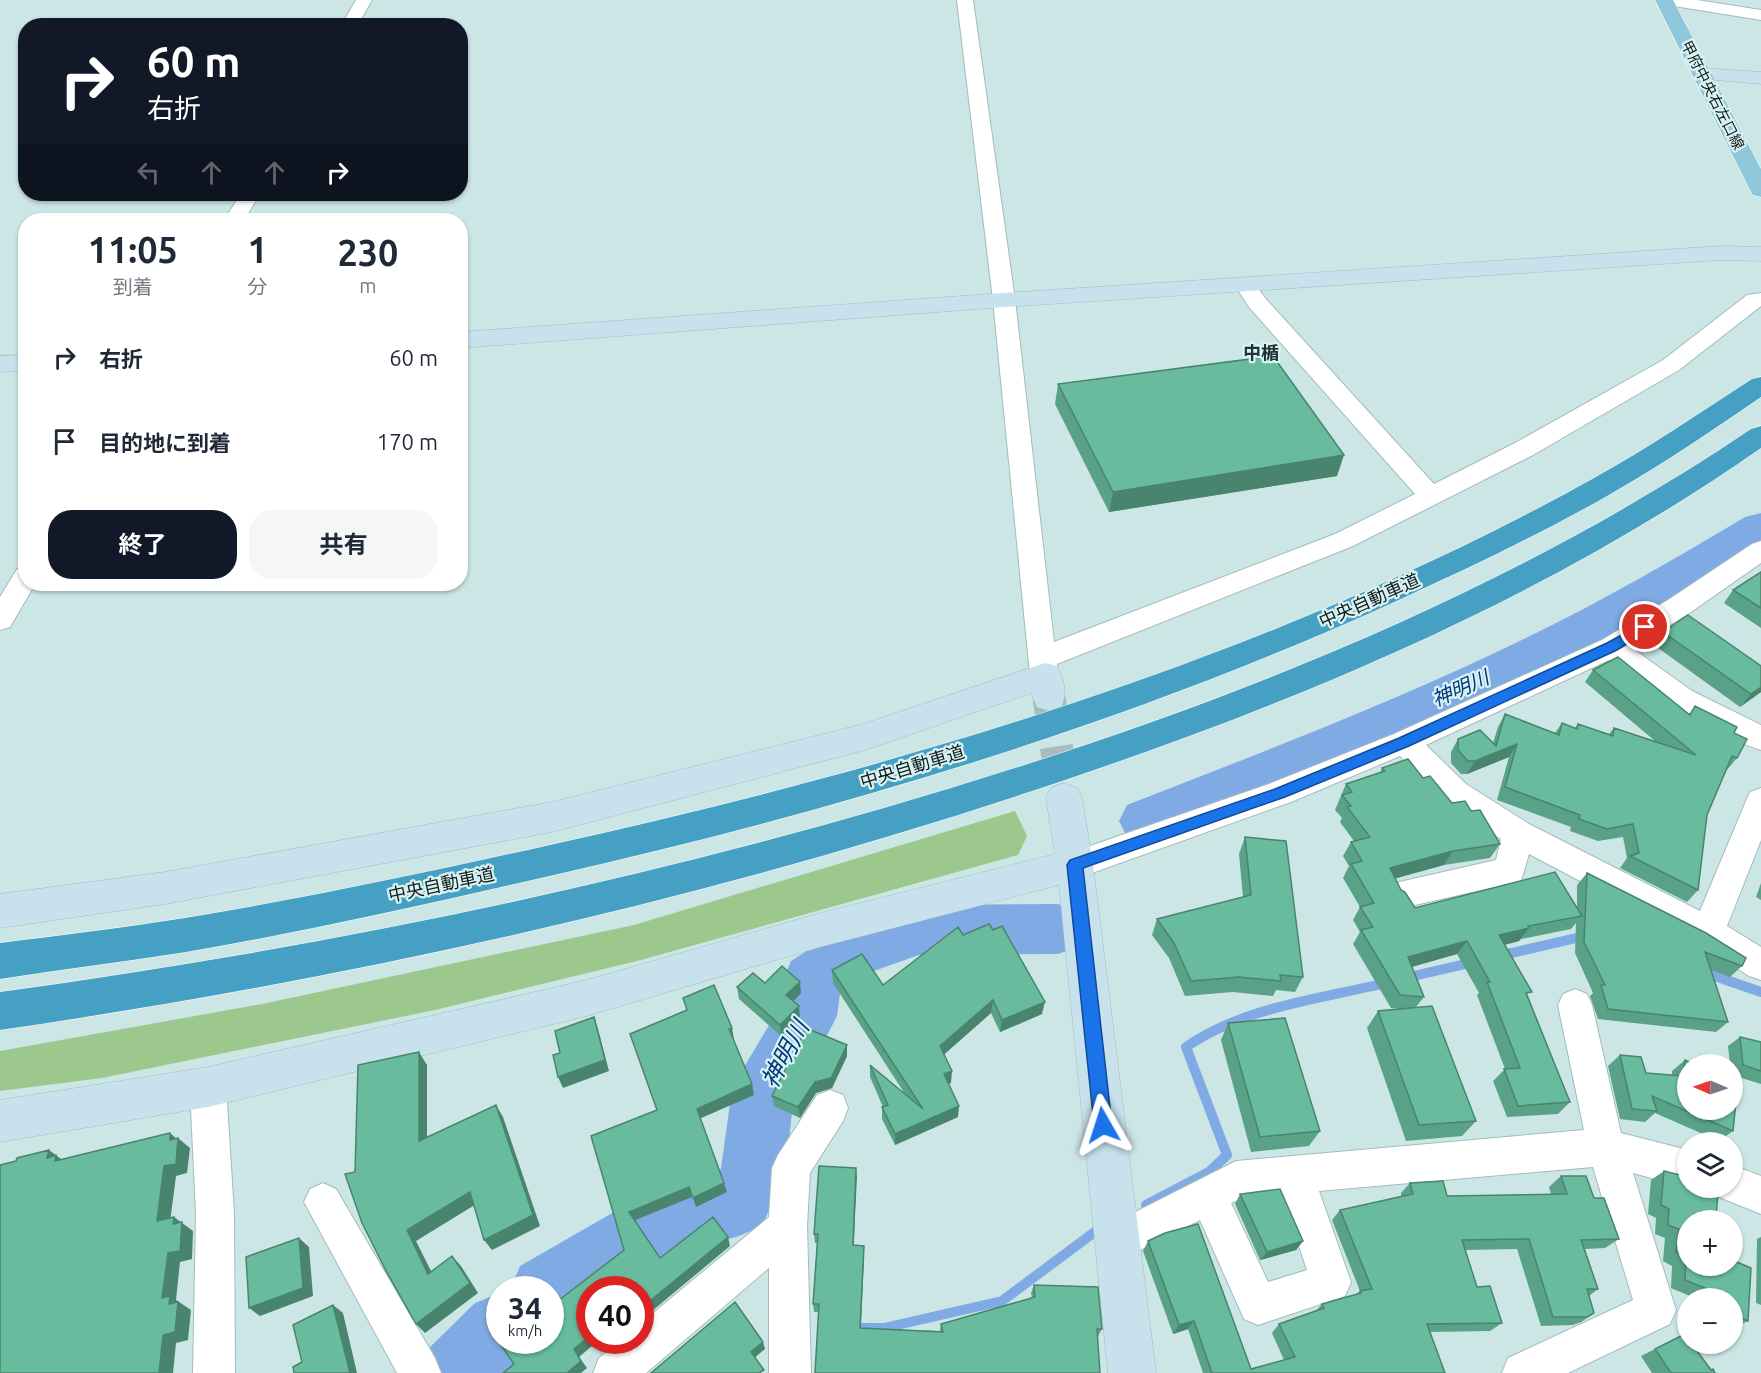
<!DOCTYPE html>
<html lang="ja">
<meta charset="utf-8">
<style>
body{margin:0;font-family:Ubuntu,"Noto Sans JP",sans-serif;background:#f6f6f7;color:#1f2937;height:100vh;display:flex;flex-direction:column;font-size:22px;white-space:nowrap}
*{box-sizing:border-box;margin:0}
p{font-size:20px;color:#747a83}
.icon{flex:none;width:33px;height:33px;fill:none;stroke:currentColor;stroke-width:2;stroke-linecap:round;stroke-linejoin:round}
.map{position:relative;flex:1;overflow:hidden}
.side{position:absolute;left:18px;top:213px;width:450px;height:378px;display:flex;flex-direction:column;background:#fff;border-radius:24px;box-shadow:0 2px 4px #0004}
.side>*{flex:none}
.top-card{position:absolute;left:18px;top:18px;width:450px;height:183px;border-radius:24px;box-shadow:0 2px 4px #0004;background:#111827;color:#fff;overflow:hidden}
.needle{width:39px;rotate:272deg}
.buttons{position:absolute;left:1677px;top:1054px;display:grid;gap:12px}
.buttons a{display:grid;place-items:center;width:66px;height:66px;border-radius:50%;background:#fff;box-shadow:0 2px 4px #0004;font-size:30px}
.speed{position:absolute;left:486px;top:1276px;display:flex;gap:12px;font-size:30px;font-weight:700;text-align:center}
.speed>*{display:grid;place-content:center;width:78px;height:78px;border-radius:50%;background:#fff;box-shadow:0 2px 4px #0004;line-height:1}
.speed small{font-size:15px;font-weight:400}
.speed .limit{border:9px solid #d22;background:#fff;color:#111}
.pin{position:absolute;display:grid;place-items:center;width:51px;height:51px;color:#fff;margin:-26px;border:3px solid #fff;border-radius:50%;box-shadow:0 2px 6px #0007}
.me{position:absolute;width:66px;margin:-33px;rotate:354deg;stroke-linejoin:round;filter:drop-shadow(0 0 4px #0008)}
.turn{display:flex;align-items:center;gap:21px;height:126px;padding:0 30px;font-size:27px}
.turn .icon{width:78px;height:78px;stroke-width:2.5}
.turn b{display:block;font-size:42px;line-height:51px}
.lanes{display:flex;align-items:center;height:57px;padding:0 30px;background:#0003;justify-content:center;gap:30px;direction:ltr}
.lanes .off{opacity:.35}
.eta{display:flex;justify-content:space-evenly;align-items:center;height:102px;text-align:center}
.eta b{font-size:36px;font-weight:700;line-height:42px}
.primary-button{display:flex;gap:12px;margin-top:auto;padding:12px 30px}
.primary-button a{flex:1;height:69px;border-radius:24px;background:#111827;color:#fff;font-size:24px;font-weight:700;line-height:69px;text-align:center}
.primary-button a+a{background:#f6f6f7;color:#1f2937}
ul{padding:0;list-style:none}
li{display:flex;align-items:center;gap:18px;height:84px;padding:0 30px}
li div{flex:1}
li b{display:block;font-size:22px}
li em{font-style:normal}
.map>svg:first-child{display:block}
.green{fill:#9cc88e}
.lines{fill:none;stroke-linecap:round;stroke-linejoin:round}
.stream{stroke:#80aae3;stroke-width:10}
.river{fill:#80aae3;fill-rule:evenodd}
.secondary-tunnel{stroke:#a7bdbd;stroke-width:33;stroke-dasharray:33 16;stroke-linecap:butt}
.street-casing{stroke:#a3bbbc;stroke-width:2}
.secondary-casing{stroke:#a3bbbc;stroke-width:1}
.primary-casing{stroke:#fff;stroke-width:1}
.highway-casing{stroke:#fff;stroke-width:1}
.street{fill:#fff;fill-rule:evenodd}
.secondary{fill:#c7e2ed;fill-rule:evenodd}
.primary{fill:#8fc6db;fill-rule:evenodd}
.highway{fill:#45a0c3;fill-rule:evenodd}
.wall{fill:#59a287}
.shaded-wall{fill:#49846e}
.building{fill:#68bc9d;stroke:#49846e;stroke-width:1.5}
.route{fill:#1a73e8;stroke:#114b97;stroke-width:1.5}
.labels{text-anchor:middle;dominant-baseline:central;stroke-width:4.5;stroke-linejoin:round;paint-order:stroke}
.far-street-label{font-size:15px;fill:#121b1b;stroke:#d9f3f3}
.far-quarter-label{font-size:18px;font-weight:bold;fill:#1f3435;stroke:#d9f3f3}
.street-label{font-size:18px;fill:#121b1b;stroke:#d9f3f3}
.water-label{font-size:20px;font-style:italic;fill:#00387a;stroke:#d9f3f3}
.near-water-label{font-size:24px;font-style:italic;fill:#00387a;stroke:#d9f3f3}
</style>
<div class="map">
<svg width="1761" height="1373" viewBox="0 0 1761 1373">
<rect width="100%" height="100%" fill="#cce6e6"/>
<path class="green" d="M1015,811L1027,836L1018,855L641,960L435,1010L102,1078L0,1091V1051L262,1004L634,925Z"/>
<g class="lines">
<path class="stream" d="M1498,956L1585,936
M1703,972L1761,992
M1405,978L1474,962
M1146,1205L1209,1172L1227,1155L1186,1047C1244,1007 1319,999 1386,983
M850,1328H884L1002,1301L1096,1231"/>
<path class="river" d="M1761,513V549C1572,667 1371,753 1165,837L1146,843L1127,837L1119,821L1127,805C1263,752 1399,700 1530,636C1604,600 1675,559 1745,517Z
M1058,904L1078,911L1087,929L1078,947L1058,954L919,955L871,972L840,994L837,1016L793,1102L786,1171L762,1226L739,1236L666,1257L610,1290H590V1302L550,1322V1290H510L520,1266L628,1204L652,1195L717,1176L721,1168L731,1096L740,1074L778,1010L783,980L791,961L831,935L919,905Z
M500,1293V1341H530L525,1353L505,1373H418L429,1348L475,1303Z"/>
<path class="secondary-tunnel" d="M1049,698L1064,797"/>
<defs>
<path id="street" d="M356,0H372L357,26H341Z
M957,0H973L1015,300L1054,642L1335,534L1415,494L1249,307L1234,284L1238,280L1245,278L1252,280L1265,298L1434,484L1515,443L1663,360L1747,295L1761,293V306L1679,370L1533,455L1353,546L1057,664L1058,674L1054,682L1044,685L1034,682L1030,674L993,300Z
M1660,0H1697L1761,10V20L1668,5Z
M241,194H260L244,220H224Z
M1761,541V563L1688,614L1632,648L1692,691L1761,725V750C1706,732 1652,699 1609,660L1426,745L1466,784L1529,824L1700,911L1746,801L1750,792L1761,788V840L1727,926L1761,947V980L1749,976L1696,942L1529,854L1521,881L1406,907L1395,903L1390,893L1395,883L1496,860L1501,839L1444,802L1400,756L1291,802L1075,879L1064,875L1059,865L1064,855L1269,784L1394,734L1602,640L1668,600L1752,544Z
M26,567V584H35L10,627L0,630V597L17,569Z
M1575,989L1587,994L1592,1005L1621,1133L1688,1150V1188L1633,1173L1676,1310L1670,1324L1568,1373H1502L1508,1358L1633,1300L1593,1167L1319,1191L1351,1282L1345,1296L1258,1325L1244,1319L1200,1220L1116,1262L1102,1257L1097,1243L1102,1229L1236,1161L1584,1130L1558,1005L1563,994ZM1282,1195L1307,1270L1268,1282L1231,1203L1240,1199Z
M208,1070L221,1075L226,1087L234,1214L235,1373H193L196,1214L190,1087L195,1075Z
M830,1090L843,1095L848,1108L843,1121L810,1173L807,1226L811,1373H769V1268L646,1373H593L599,1358L620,1341H640V1324L769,1217L772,1168L778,1155L817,1095Z
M1732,1165L1761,1176V1214L1719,1197L1715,1188H1732Z
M323,1183L336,1189L435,1358L441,1373H397L304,1202L310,1189Z"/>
<path id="secondary" d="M1702,68L1761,72V84L1695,78L1692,74L1695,70Z
M1722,246L1761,247V261L1722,260L1004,307L460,348V332L1004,293Z
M26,355V371L0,372V356Z
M1045,663L1057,666C1064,679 1068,694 1061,707L1049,711L1037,707L1031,693L865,750L552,832L165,904L0,928V894L165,872L552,802L863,724Z
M1064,783L1077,788L1082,798L1093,865L1156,1373H1108L1059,885L820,947L587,1016L208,1107L0,1142V1100L208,1067L587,980L820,913L1055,854L1046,798L1051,788Z"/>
<path id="primary" d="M1655,0H1673L1761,169V197L1753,195L1750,190Z"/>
<path id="highway" d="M1761,377V397C1714,429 1668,461 1619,489C1549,530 1475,565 1401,599C1130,723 844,809 554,875C432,903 309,931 186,952C124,962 62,969 0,979V943C62,935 123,928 185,918C307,898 429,872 550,845C907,766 1273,657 1594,478C1648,448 1700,413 1752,379Z
M1761,426V448C1551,595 1310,697 1068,779C721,897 363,977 0,1030V992C299,951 594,892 884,808C1186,720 1489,606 1751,429Z"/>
</defs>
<use href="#street" class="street-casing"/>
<use href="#secondary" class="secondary-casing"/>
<use href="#primary" class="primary-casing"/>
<use href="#highway" class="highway-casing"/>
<use href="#street" class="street"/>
<use href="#secondary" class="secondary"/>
<use href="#primary" class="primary"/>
<use href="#highway" class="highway"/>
</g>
<path class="wall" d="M1058,384L1337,476L1109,512L1055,404Z
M1761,572V628L1724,603L1733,590Z
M1663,632L1761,692L1740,707L1654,645Z
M1593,670L1689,714L1695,706L1734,733L1737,758L1726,771L1707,815L1698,890L1687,902L1620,868L1627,858L1623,837L1598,841L1570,831L1571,827L1497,800L1509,757L1467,774H1461L1451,763V752L1458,739L1493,743L1498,727L1505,714L1555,733L1562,723L1575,728L1578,724L1609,734L1614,728L1655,741L1585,682Z
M1382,768L1423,778L1452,803L1471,811L1500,844L1490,858L1444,865L1395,878L1401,890L1415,908L1577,907V885L1587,873L1742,966L1730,977L1711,970L1728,1022L1716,1032L1598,1019L1590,996L1593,993L1575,953L1576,923L1571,929L1521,939L1519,941L1504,945L1528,996L1570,1102L1558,1114L1507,1117L1493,1081L1505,1069L1477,995L1479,993L1457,954L1412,967L1424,997L1416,1007L1476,1121L1462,1136L1406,1141L1367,1028L1378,1011L1401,1009L1391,1008L1353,944L1360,932L1353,920L1360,907L1343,878L1349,866L1343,856L1351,842L1354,841L1340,822L1342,818L1335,810L1346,784L1380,773Z
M1245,837L1303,977L1295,992L1276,990L1273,996L1233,992L1185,996L1169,958L1152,935L1157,919L1243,897L1239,854Z
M1761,883V900L1756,897Z
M963,935L1042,1014L1000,1032L991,1013L944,1054L951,1083L948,1084L958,1117L895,1145L882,1119V1107H883L870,1077V1065L905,1094L833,983L832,970L883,985Z
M765,983L801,993L793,1001L800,1017L781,1036L739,999L737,987Z
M1228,1023L1320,1131L1309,1146L1251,1152L1221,1040Z
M1740,1037L1761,1042V1084L1732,1075V1065H1730L1728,1046Z
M847,1045V1056L832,1088L816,1093L800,1118L774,1106L772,1096Z
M1620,1055L1646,1073L1672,1075V1071L1685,1060L1733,1131L1719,1141L1655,1113L1645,1122L1620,1119L1608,1066Z
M856,1168L854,1245L864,1246V1254L861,1328L940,1331L941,1324L1032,1298L1031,1293L1034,1285L1102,1329L1098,1336L815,1373L819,1312H814L813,1304L817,1243H815L814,1234Z
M1664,1171L1688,1221L1748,1321L1733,1328L1732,1299H1690V1296L1671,1288L1672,1266L1663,1261L1665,1238L1655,1234L1656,1218L1648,1214L1651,1180Z
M1561,1176L1594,1198L1619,1239L1605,1248L1585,1249L1598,1289L1589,1296L1594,1313L1573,1325L1541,1326L1517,1249L1465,1250L1477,1287L1502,1323L1490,1331L1430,1332L1445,1373H1203L1188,1329L1173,1334L1143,1251L1148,1241L1251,1369L1284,1360L1272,1333L1279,1324L1315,1312L1322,1304L1355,1295L1360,1291L1332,1220L1340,1210L1401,1196V1193L1410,1183L1447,1196L1551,1194L1549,1187Z
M1240,1194L1303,1241L1296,1250L1260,1260L1235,1204Z
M1761,1237V1305L1756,1303L1757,1239Z
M1685,1334L1711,1370L1715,1373H1652L1641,1356Z"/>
<path class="shaded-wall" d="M1344,455L1337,476L1109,512L1113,492Z
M1761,687V692L1740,707L1751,694Z
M1517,744L1509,757L1467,774L1475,761Z
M1453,851L1444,865L1383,882L1390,868Z
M1529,928L1519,941L1489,949L1499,935Z
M1467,941L1457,954L1400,970L1408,957Z
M800,982L801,993L788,1007L786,995Z
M993,1000L991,1013L939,1059L940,1046Z
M1045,1002L1042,1014L1000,1032L1002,1020Z
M799,1006L800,1017L781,1036L780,1025Z
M594,1017L598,1029L609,1071L563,1088L558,1077Z
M732,1028L734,1039L731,1040L729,1029Z
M847,1045V1056L832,1088L816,1093L800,1118L798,1107L815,1082Z
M419,1052L427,1065V1152L419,1141Z
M952,1071L951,1083L943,1086L944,1074Z
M752,1084L754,1095L699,1119L697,1109Z
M496,1105L503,1117L540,1226L492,1250L484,1240Z
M959,1106L958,1117L895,1145V1134Z
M170,1133L178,1140V1138L190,1148L187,1173L176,1176L169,1230L157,1221L164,1166L170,1140Z
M49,1150L69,1165L47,1158Z
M856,1168L857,1177L853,1254V1245Z
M724,1183L727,1192L696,1207L693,1198Z
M689,1187L692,1197L633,1221L629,1212Z
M470,1192L478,1203L416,1241L437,1283L428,1274L407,1230Z
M174,1217L193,1231L192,1259L180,1262L176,1300L191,1310L188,1340L176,1343L173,1373H159L163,1335L169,1304L162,1298L168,1253Z
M728,1237L730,1246L640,1321V1309Z
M299,1238L309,1247L313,1296L260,1316L249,1308Z
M1303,1241L1296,1250L1260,1260L1267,1252Z
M864,1246V1254L860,1336V1328Z
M452,1256L461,1266L478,1293L425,1333L416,1324Z
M333,1305L343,1313L357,1373H350Z
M1594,1313L1581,1322L1573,1325Z
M1194,1321L1188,1329L1173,1334L1179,1325Z
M590,1336V1341H598L579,1357L587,1368L581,1373H567L574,1349Z
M763,1342L765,1349L753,1359L751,1352Z"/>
<path class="building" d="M1273,356L1344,455L1113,492L1058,384Z
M1761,572V608L1733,590Z
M1688,615L1761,666V687L1751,694L1663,632Z
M1618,657L1690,715L1695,706L1737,727L1734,733L1747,739L1737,758L1732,756L1707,815L1698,890L1630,856L1639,853L1633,824L1607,829L1579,819L1580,815L1505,787L1517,744L1475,761H1468L1458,750V739L1480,730L1496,746L1505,714L1559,735L1562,723L1577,729L1578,724L1613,736L1614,728L1696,755L1593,670Z
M1408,759L1423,778L1430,776L1452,803L1465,801L1471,811L1480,810L1500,844L1453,851L1390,868L1401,890L1405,892L1415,908L1555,872L1582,916L1528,926L1529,928L1499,935L1532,992L1526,993L1570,1102L1518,1106L1504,1069L1520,1068L1487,982H1490L1467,941L1408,957L1424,997L1400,995L1361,930L1373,927L1360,907L1374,903L1351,864L1362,861L1351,842L1370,837L1347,807L1351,806L1342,795L1352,792L1346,784L1385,771L1382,768Z
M1245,837L1286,841L1303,977L1280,975L1281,981L1239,977L1191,981L1174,943L1157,919L1251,895Z
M1587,873L1706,933L1746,958L1742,966L1705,952L1728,1022L1608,1009L1601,985H1605L1584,942Z
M989,924L993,930L1002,926L1045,1002L1002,1020L993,1000L940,1046L952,1071L944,1074L959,1106L895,1134L882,1107L888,1105L870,1065L923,1109L832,970L862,954L883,985L958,927L963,935Z
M782,966L800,982L786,995L799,1006L780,1025L737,987L753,973L765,983Z
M714,985L732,1028L729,1029L752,1084L697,1109L724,1183L693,1198L689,1187L629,1212L660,1258L713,1217L728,1237L640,1309V1290H590V1336L574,1349L581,1361L567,1373H503L514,1364L501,1345L507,1341H550V1307L624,1250L591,1136L657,1110L630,1034L687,1010L683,998Z
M1432,1006L1476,1121L1419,1125L1378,1011Z
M594,1017L605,1060L558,1077L553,1055L560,1053L555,1031Z
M1285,1018L1320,1131L1260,1137L1228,1023Z
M806,1028L847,1045L831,1078L815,1082L798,1107L772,1096Z
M1740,1037L1761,1042V1071L1743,1065Z
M419,1052V1141L496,1105L533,1215L484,1240L470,1192L407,1230L428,1274L452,1256L470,1283L416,1324L385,1269L362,1223L345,1174L355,1172L358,1065Z
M1620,1055L1641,1057L1646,1073L1683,1076L1685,1060L1697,1065H1688V1110H1732V1080L1738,1082L1733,1131L1652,1096L1657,1111L1632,1109Z
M170,1133V1140L178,1138L176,1164L164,1166L157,1221L174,1217L173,1224L182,1222L180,1251L168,1253L162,1298L170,1296L169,1304L178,1302L175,1332L163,1335L159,1373H0V1165L16,1161L17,1158L49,1150L47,1158L56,1155L55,1161Z
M819,1166L856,1168L853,1245L864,1246L860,1328L943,1332L941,1324L1035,1297L1034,1285L1098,1287L1102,1329H1097L1100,1373H815L819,1304H813L818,1234H814Z
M1664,1171L1688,1177V1188H1718L1716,1221H1688V1266H1732V1260L1751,1268L1748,1321L1732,1314V1299H1704L1705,1288L1685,1280L1686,1257L1676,1252L1679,1229L1668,1225L1669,1209L1661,1205Z
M1561,1176H1586L1594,1198H1604L1619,1239L1581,1240L1598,1289H1587L1594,1313L1587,1317H1553L1529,1239L1462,1240L1477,1287L1490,1286L1502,1323L1427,1324L1445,1373H1212L1194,1321L1179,1325L1148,1241L1165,1233L1198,1224L1251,1369L1295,1357L1279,1324L1324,1308L1322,1304L1361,1293L1360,1291L1372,1289L1340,1210L1413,1194L1410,1183L1443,1181L1447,1196L1567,1194Z
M1280,1189L1303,1241L1267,1252L1240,1194Z
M299,1238L303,1288L249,1308L246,1257Z
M735,1302L763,1342L751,1352L764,1370L759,1373H651Z
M333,1305L350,1373H294L293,1367L302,1362L293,1325Z
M1685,1334L1688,1337V1344H1692L1711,1370L1713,1369L1715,1373H1671L1655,1349Z"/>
<path class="route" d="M1645,622L1651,627L1650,630L1617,650L1409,746L1285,797L1083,868L1112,1125L1109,1131L1103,1133L1097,1131L1094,1125L1067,865L1070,860L1275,789L1399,738L1607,643Z"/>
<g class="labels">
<g class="far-street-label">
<text transform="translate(1713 95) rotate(63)">甲府中央右左口線</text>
</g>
<g class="far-quarter-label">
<text x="1261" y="352">中楯</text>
</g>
<g class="street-label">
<text transform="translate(1369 600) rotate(-24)">中央自動車道</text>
<text transform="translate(912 766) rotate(-17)">中央自動車道</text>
<text transform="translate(441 884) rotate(-12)">中央自動車道</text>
</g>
<g class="water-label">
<text transform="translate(1460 688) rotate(-24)">神明川</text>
</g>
<g class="near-water-label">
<text transform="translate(785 1054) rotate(-62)">神明川</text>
</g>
</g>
</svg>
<div class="buttons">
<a><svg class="needle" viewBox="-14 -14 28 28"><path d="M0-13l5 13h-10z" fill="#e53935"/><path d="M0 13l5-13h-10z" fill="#747a83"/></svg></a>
<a><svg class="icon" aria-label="layers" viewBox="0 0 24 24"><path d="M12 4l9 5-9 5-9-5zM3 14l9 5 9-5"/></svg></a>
<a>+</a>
<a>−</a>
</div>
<div class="speed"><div>34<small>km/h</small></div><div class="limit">40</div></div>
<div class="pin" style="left:1645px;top:627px;background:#d93025"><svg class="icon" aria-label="arrive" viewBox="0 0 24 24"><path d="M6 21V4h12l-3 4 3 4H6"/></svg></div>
<svg class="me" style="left:1103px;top:1125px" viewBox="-20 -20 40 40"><path d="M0-17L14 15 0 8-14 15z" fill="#1a73e8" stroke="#fff" stroke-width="4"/></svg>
<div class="top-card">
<div class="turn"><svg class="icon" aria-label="right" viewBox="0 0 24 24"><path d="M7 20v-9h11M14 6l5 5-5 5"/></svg><div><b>60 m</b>右折</div></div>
<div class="lanes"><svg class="icon off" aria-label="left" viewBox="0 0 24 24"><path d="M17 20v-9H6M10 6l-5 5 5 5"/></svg><svg class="icon off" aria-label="ahead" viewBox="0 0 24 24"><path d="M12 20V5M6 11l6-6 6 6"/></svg><svg class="icon off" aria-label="ahead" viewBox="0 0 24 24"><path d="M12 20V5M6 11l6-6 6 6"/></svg><svg class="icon" aria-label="right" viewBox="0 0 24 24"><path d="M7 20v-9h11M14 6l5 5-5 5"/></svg></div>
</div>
<section class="side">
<div class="eta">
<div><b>11:05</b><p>到着</p></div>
<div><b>1</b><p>分</p></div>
<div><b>230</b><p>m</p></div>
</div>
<ul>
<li><svg class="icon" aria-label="right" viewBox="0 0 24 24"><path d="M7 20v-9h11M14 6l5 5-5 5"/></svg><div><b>右折</b></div><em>60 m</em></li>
<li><svg class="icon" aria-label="arrive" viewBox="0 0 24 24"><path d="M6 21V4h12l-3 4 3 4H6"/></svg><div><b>目的地に到着</b></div><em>170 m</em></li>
</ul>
<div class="primary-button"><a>終了</a><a>共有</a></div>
</section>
</div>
